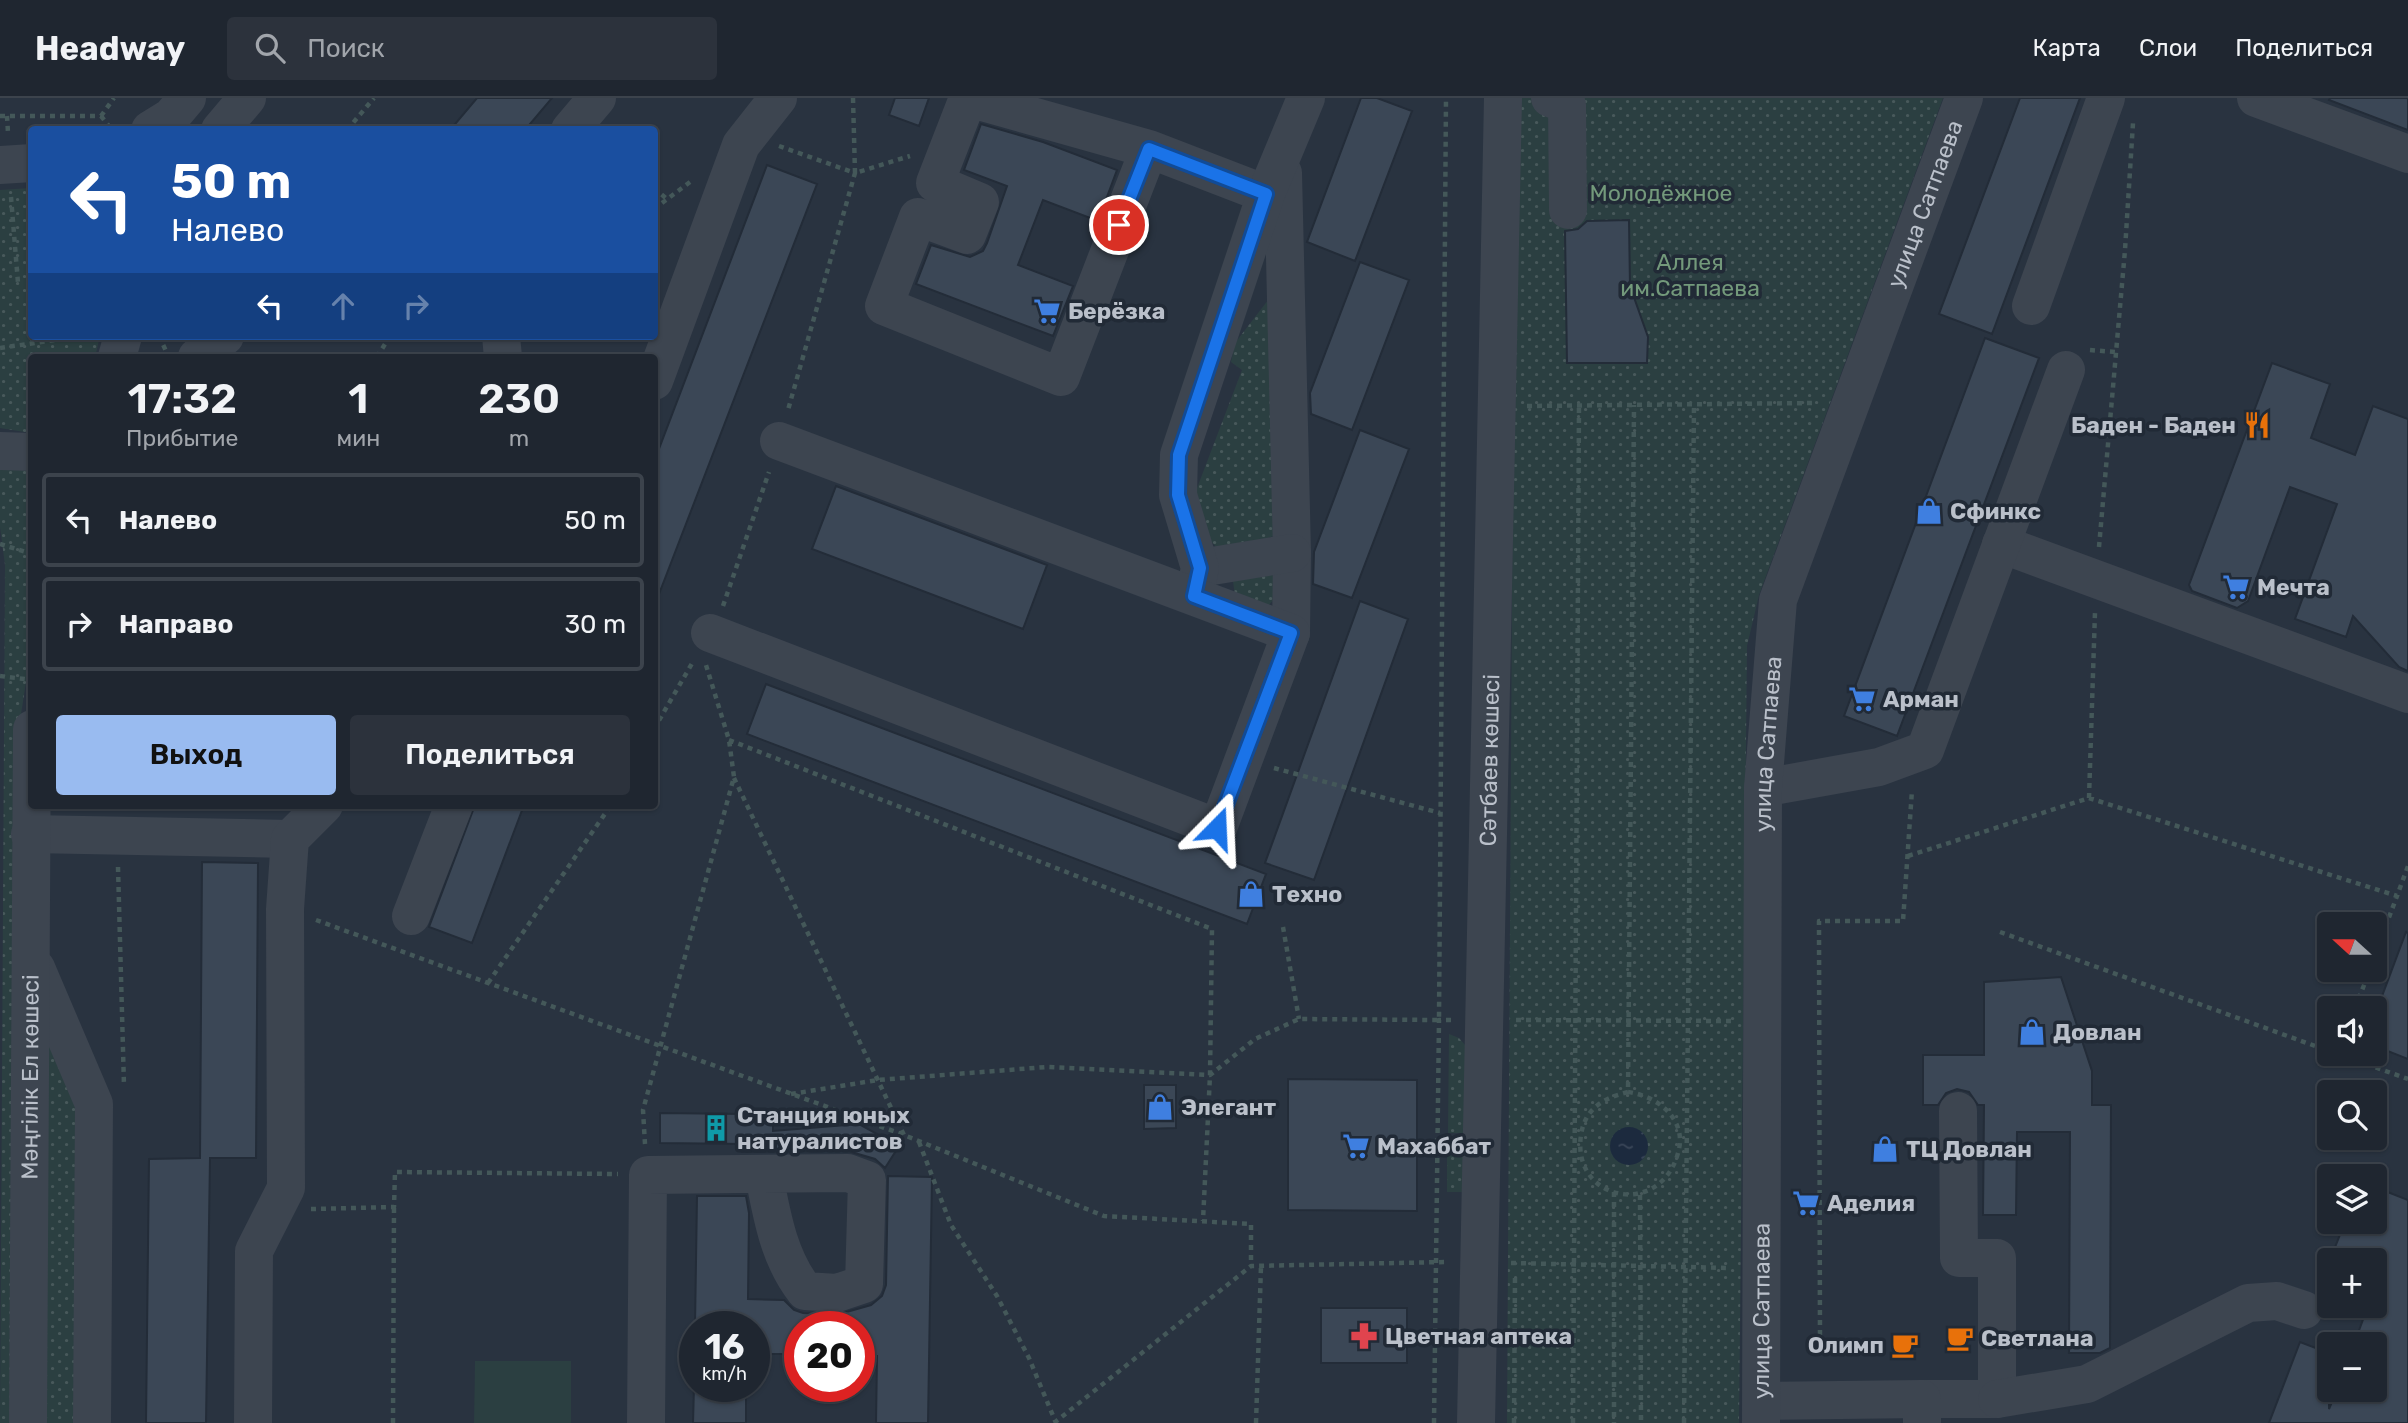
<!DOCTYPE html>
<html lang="ru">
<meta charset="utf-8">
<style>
body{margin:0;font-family:Rubik,sans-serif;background:#2c323c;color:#f1f3f6;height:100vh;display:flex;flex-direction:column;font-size:26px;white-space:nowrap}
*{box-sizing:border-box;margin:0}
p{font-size:23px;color:#a1a5ab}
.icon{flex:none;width:38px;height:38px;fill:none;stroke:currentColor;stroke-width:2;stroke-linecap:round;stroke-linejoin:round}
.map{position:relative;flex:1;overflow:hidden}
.sheet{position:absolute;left:28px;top:256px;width:630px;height:455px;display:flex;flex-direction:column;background:#1f2630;border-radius:7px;box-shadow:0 2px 5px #0004,0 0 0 2px #3c434c}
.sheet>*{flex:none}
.guide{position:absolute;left:28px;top:28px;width:630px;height:214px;border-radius:7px;box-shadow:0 2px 5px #0004,0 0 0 2px #3c434c;background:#1a4fa0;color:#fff;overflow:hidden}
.needle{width:46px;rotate:291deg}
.buttons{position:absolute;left:2317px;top:814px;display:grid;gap:14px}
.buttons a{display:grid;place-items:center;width:70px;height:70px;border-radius:7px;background:#1f2630;box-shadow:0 2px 5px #0004,0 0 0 2px #3c434c;font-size:35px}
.speed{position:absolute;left:679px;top:1213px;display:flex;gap:14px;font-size:35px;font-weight:700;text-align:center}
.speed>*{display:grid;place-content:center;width:91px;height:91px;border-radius:50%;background:#1f2630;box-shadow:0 2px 5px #0004,0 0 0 2px #3c434c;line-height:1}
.speed small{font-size:18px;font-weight:400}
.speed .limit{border:10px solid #d22;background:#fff;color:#111}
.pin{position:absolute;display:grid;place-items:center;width:60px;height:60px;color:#fff;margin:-30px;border:4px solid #fff;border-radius:50%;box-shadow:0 2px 7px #0007}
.me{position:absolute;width:77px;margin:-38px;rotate:21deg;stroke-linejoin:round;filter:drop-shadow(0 0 5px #0008)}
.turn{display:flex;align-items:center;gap:24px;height:147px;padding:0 28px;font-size:32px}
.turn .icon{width:91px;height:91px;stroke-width:2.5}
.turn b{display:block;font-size:49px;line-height:60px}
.lanes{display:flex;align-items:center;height:66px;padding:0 28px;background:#0003;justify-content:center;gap:35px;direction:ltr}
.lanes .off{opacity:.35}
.eta{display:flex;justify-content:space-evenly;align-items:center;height:119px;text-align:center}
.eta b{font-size:42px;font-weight:600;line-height:49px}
.button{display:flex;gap:14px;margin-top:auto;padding:14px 28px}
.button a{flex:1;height:80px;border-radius:7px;background:#99bbf0;color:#111;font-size:28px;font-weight:600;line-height:80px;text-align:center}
.button a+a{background:#2c323c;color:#f1f3f6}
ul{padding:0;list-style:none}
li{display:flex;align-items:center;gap:21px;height:94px;margin:0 14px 10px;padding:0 14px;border:4px solid #3c434c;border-radius:7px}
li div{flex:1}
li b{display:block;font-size:26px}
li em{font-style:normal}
header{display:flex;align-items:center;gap:42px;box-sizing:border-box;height:98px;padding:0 35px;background:#1f2630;border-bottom:2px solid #3c434c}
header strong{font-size:33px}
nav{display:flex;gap:38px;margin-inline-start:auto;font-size:24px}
.search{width:490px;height:63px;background:#2c323c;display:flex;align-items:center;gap:18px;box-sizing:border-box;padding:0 24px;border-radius:7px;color:#a1a5ab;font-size:26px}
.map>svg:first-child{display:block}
.grass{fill:url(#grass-dots)}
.pitch{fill:#2b3f41}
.water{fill:url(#water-ripples)}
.building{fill:#3b4756;stroke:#232c38;stroke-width:2}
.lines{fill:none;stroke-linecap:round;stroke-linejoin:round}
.path{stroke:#445859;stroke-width:4.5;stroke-dasharray:5 5;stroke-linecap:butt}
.minor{stroke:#3d4550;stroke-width:38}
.route-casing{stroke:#114b97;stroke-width:18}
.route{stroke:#1a73e8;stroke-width:12}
.labels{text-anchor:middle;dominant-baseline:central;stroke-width:7;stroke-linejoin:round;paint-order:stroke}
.park-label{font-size:23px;fill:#73997b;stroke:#212a36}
.street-label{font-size:23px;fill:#bac0ca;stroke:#212a36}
.poi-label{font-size:23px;font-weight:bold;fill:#bac0ca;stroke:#212a36;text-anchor:start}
</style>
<header>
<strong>Headway</strong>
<div class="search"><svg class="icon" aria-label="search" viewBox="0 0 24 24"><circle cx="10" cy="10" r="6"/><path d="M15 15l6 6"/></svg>Поиск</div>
<nav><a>Карта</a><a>Слои</a><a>Поделиться</a></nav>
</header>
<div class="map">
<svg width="2408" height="1325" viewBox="0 0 2408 1325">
<defs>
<pattern id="grass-dots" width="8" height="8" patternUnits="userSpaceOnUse" patternTransform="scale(1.75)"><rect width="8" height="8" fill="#2b3f41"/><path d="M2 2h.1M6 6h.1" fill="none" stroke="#48595b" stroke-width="1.8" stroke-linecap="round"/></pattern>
<pattern id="water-ripples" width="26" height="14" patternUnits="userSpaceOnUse" patternTransform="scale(1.75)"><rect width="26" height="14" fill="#1c2a3e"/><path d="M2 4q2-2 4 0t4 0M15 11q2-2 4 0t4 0" fill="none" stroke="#3b4759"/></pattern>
</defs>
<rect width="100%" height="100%" fill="#293340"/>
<path class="grass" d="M1515,0H1943L1759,497L1747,548L1739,1325H1507Z
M31,90L32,238H100L95,259H32L31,335L0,330V92Z
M1282,184L1281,435L1236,452H1219L1208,440L1194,398L1242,272L1231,264L1235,245Z
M32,365V547L20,622L15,1325H0L5,467L0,429V367Z
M1243,471L1276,478L1277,498L1266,510L1235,498L1233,483Z
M42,920L79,1004L81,1325H42Z
M1449,936L1459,940L1465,947L1469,1035H1448Z
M1447,1056H1470V1094H1447Z"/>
<path class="pitch" d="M475,1263H571V1325H474Z"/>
<path class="water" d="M1610 1048a19 19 0 1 1 38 0a19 19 0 1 1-38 0Z"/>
<path class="building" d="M477,0H552L525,32H450Z
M895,0H929L919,28L889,17Z
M1361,0H1377L1412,13L1355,163L1307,144Z
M2020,0H2080L1992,236L1939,216Z
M2330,0H2408V32L2329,2Z
M981,26L1043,44L1117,72L1098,123L1043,102L1018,167L1073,188L1053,238L916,186L931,147L970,159L983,153L987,145L1007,88L964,72Z
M767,67L817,86L654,509V364Z
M1629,122L1630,188L1648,239L1647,265H1567L1565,133L1578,131L1587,123Z
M1360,164L1409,182L1352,332L1311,316L1310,295Z
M1985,240L2039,260L1897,638L1844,618Z
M2272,265L2330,286L2311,340L2355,357L2373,308L2408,321V573L2399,569L2353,518L2346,539L2295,521L2337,406L2290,389L2248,503L2237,510L2192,493L2189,487Z
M1360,332L1409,351L1352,500L1313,486L1314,454Z
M836,388L1047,467L1023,531L812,451Z
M1360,503L1408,521L1314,782L1265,765Z
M766,586L1266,776L1247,826L747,636Z
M475,707H524L472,845L429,829Z
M202,764L258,765L256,1060H210L206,1325H146L149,1061L200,1060Z
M2406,834L2408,835V961L2375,948V917Z
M2061,879L2092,973V1007H2111L2110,1250L2100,1255H2069L2070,1034H2017L2016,1117H1983L1984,1007H1978L1969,994L1957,991L1946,995L1938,1007H1923V957H1984V884Z
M1288,981L1417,982V1113L1288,1112Z
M1144,987H1176V1030L1144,1031Z
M743,1011H773V1033L859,1026L899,1048L885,1070L875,1061L848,1053L742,1054L743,1046L660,1045V1015L743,1016Z
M888,1078L932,1079L928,1325H876L877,1258L859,1257V1228H800V1256H754V1228H695L697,1098H746L749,1115L748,1201L784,1202L794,1212L803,1215L836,1217L871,1207L882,1198L886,1187Z
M2375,1089L2408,1102V1325H2269L2300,1244L2329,1255V1311L2337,1292H2375V1246H2354L2368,1208H2375V1162H2330L2345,1124H2375Z
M1321,1210H1407V1265H1321Z
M694,1288H746V1325H693Z"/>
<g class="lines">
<path class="path" d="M853,0L855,75L910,58
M0,18H101
M7,18L8,35
M101,18L114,0
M101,18L112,32
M347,32L374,0
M779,48L855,75L788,312
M654,90L668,102
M11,99L18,185
M654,111L694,81
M159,238L166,253
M0,250L69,240H89
M2090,252L2115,254
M377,259L390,238
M1527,308L1816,305
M0,446L32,456
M2099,449L2125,152L2133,25
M723,508L769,374
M0,578L32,582
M654,631L694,562
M729,642L1212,831L1210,977L1203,1123
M1274,670L1440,715
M734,680L904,1037
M2089,700L2095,514
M1908,758L2089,700L2397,798L2408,768
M118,769L124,988
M316,822L904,1037L1104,1118L1251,1126V1168
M1283,829L1299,921
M2000,834L2329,953
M2375,857L2397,798
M488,885L611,707
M2355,910L2370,872
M1516,922L1732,923
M2338,956L2408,981
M1628,994C1658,998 1688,1022 1678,1055C1660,1121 1571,1103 1581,1037C1585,1010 1604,1000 1628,994L1634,307
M791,996L878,982L1047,969L1210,977L1255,941L1299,921L1439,922L1446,0
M919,1044L951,1127L997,1198L1029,1260L1056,1325
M645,1046L643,1012L734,679L729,642L706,567
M1614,1094V1325
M1640,1097L1641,1325
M311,1111L394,1109L395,1074L618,1076
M1511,1165L1730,1170
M1820,1247L1819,823H1903L1912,692
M393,1325L394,1109
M1054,1325L1251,1168L1446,1164
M1256,1325L1261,1168
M1434,1325L1439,922H1452
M1514,1325L1515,1177
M1573,1325L1579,307
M1684,1325L1694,306"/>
<g class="minor">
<path d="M1550,0L1567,7L1568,112"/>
<path d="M2256,0L2408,56"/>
<path d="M150,32L171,19L187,0"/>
<path d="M220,32L247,0"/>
<path d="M570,32L597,0"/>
<path d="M1149,51L968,0L935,85L980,104L967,137L918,119L884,208L1061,279L1149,51L1266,96"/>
<path d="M0,67L32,65"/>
<path d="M1283,75L1292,455L1291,535"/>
<path d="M2031,208L2106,0"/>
<path d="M501,238L503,259"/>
<path d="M117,259L123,238"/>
<path d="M197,259L225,238"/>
<path d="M654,283L741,47L778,0"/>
<path d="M0,353L32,354"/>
<path d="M2001,446L2408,596"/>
<path d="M1200,470L1292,455"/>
<path d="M1194,498L1200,470L1178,397L1179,357L1266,96L1306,0"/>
<path d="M710,535L1218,730L1291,535L779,343"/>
<path d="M1763,690L1879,669L1925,652L2066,272"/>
<path d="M30,736L290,741"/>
<path d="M411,818L454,707"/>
<path d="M36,870L94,1006L92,1325"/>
<path d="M1922,1301H1997V1160H1959L1958,1013"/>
<path d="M1997,1301L2087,1286L2248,1205L2277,1203L2304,1212"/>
<path d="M1762,1303L1922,1301V1325"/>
<path id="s1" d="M28,1325L32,631"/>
<path d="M253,1325L254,1153L286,1090L285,811L290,741L324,707"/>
<path d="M646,1325L648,1077L848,1075L867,1082L864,1186L837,1195L805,1193C779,1160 772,1119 764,1077"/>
<path id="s2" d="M1476,1325L1503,0"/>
<path id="s3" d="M1761,1325L1763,690L1778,502L1964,0"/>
</g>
</g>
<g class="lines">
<defs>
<path id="route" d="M1119,127L1149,51L1266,96L1179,357L1178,397L1200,470L1194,498L1291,535L1217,730"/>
</defs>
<use href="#route" class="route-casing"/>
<use href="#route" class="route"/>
</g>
<defs>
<symbol id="supermarket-bare" viewBox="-9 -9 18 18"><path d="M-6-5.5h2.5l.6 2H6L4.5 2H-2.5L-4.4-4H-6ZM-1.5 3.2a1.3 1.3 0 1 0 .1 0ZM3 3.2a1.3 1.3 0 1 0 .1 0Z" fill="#3f7fe0" stroke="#212a36" stroke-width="2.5" paint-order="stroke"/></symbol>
<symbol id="restaurant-bare" viewBox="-9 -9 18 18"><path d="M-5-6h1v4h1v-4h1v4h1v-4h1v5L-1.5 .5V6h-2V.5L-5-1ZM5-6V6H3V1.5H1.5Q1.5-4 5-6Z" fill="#e8710a" stroke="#212a36" stroke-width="2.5" paint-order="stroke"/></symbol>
<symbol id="shop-bare" viewBox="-9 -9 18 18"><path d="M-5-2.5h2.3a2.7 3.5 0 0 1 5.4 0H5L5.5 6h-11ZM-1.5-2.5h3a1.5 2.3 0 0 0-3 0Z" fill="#3f7fe0" stroke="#212a36" stroke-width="2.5" paint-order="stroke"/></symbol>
<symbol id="building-bare" viewBox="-9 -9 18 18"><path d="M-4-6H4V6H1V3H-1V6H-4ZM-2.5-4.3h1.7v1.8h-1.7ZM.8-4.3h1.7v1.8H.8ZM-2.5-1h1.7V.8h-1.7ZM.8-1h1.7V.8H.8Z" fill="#0f9aa8" stroke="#212a36" stroke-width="2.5" paint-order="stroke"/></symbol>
<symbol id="pharmacy-bare" viewBox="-9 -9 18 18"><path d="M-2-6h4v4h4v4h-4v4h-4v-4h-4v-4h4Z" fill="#e0444e" stroke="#212a36" stroke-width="2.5" paint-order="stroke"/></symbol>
<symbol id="cafe-bare" viewBox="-9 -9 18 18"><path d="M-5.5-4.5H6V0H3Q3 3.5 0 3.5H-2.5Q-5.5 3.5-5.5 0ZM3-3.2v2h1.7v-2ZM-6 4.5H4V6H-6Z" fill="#e8710a" stroke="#212a36" stroke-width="2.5" paint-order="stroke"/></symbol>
</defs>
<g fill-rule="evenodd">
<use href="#supermarket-bare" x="1028" y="194" width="38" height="38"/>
<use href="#restaurant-bare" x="2238" y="308" width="38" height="38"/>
<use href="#shop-bare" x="1910" y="394" width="38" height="38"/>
<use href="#supermarket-bare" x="2217" y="470" width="38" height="38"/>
<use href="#supermarket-bare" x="1843" y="582" width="38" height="38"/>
<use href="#shop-bare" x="1232" y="777" width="38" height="38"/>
<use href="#shop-bare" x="2013" y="915" width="38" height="38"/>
<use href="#shop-bare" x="1141" y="990" width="38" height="38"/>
<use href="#building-bare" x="697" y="1011" width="38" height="38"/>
<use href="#supermarket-bare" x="1337" y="1029" width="38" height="38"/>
<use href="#shop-bare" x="1866" y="1032" width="38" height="38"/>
<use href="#supermarket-bare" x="1787" y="1086" width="38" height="38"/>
<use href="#pharmacy-bare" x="1345" y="1219" width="38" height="38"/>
<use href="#cafe-bare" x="1941" y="1221" width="38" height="38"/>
<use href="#cafe-bare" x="1886" y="1228" width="38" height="38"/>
</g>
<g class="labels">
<g class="park-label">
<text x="1661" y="95">Молодёжное</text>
<text x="1690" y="164">Аллея<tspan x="1690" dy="26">им.Сатпаева</tspan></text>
</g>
<g class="street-label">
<text stroke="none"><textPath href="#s3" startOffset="1246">улица Сатпаева</textPath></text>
<text stroke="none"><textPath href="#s3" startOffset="679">улица Сатпаева</textPath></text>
<text stroke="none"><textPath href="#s2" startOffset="663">Сәтбаев көшесі</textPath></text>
<text stroke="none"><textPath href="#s1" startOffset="346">Мәңгілік Ел көшесі</textPath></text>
<text stroke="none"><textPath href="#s3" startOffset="112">улица Сатпаева</textPath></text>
</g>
<g class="poi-label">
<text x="1068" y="213">Берёзка</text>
<text x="2236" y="327" text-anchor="end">Баден - Баден</text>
<text x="1950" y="413">Сфинкс</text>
<text x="2257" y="489">Мечта</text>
<text x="1883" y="601">Арман</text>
<text x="1272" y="796">Техно</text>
<text x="2053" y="934">Довлан</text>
<text x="1181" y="1009">Элегант</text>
<text x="737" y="1017">Станция юных<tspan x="737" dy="26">натуралистов</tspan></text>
<text x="1377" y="1048">Махаббат</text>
<text x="1906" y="1051">ТЦ Довлан</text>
<text x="1827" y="1105">Аделия</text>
<text x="1385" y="1238">Цветная аптека</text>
<text x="1981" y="1240">Светлана</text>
<text x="1884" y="1247" text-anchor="end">Олимп</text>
</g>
</g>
</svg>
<div class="buttons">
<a><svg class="needle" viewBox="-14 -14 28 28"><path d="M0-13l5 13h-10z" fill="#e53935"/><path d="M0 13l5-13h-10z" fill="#a1a5ab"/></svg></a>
<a><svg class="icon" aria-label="sound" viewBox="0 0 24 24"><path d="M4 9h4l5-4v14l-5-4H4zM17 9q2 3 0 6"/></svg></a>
<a><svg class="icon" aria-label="search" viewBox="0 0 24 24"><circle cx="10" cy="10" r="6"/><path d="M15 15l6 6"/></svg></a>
<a><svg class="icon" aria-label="layers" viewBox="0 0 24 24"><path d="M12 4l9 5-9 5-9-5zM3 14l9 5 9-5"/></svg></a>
<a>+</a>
<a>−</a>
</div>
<div class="speed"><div>16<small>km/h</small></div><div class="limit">20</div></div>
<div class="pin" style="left:1119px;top:127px;background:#d93025"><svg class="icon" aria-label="arrive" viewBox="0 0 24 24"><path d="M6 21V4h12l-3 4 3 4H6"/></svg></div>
<svg class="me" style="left:1217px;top:730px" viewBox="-20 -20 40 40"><path d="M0-17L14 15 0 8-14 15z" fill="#1a73e8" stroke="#fff" stroke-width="4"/></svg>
<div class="guide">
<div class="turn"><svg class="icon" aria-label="left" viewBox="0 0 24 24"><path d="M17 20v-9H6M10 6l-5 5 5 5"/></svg><div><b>50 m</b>Налево</div></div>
<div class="lanes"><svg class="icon" aria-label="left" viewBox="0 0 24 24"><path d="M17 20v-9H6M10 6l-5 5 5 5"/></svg><svg class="icon off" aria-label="ahead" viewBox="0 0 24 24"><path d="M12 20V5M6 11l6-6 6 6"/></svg><svg class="icon off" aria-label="right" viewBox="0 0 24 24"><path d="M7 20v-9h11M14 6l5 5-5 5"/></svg></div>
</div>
<section class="sheet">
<div class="eta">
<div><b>17:32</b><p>Прибытие</p></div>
<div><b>1</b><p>мин</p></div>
<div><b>230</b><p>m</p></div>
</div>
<ul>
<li><svg class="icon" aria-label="left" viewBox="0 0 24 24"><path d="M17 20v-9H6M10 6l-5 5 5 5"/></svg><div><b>Налево</b></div><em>50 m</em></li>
<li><svg class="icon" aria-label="right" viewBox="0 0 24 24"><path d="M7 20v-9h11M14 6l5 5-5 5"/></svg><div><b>Направо</b></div><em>30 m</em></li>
</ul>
<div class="button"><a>Выход</a><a>Поделиться</a></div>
</section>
</div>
